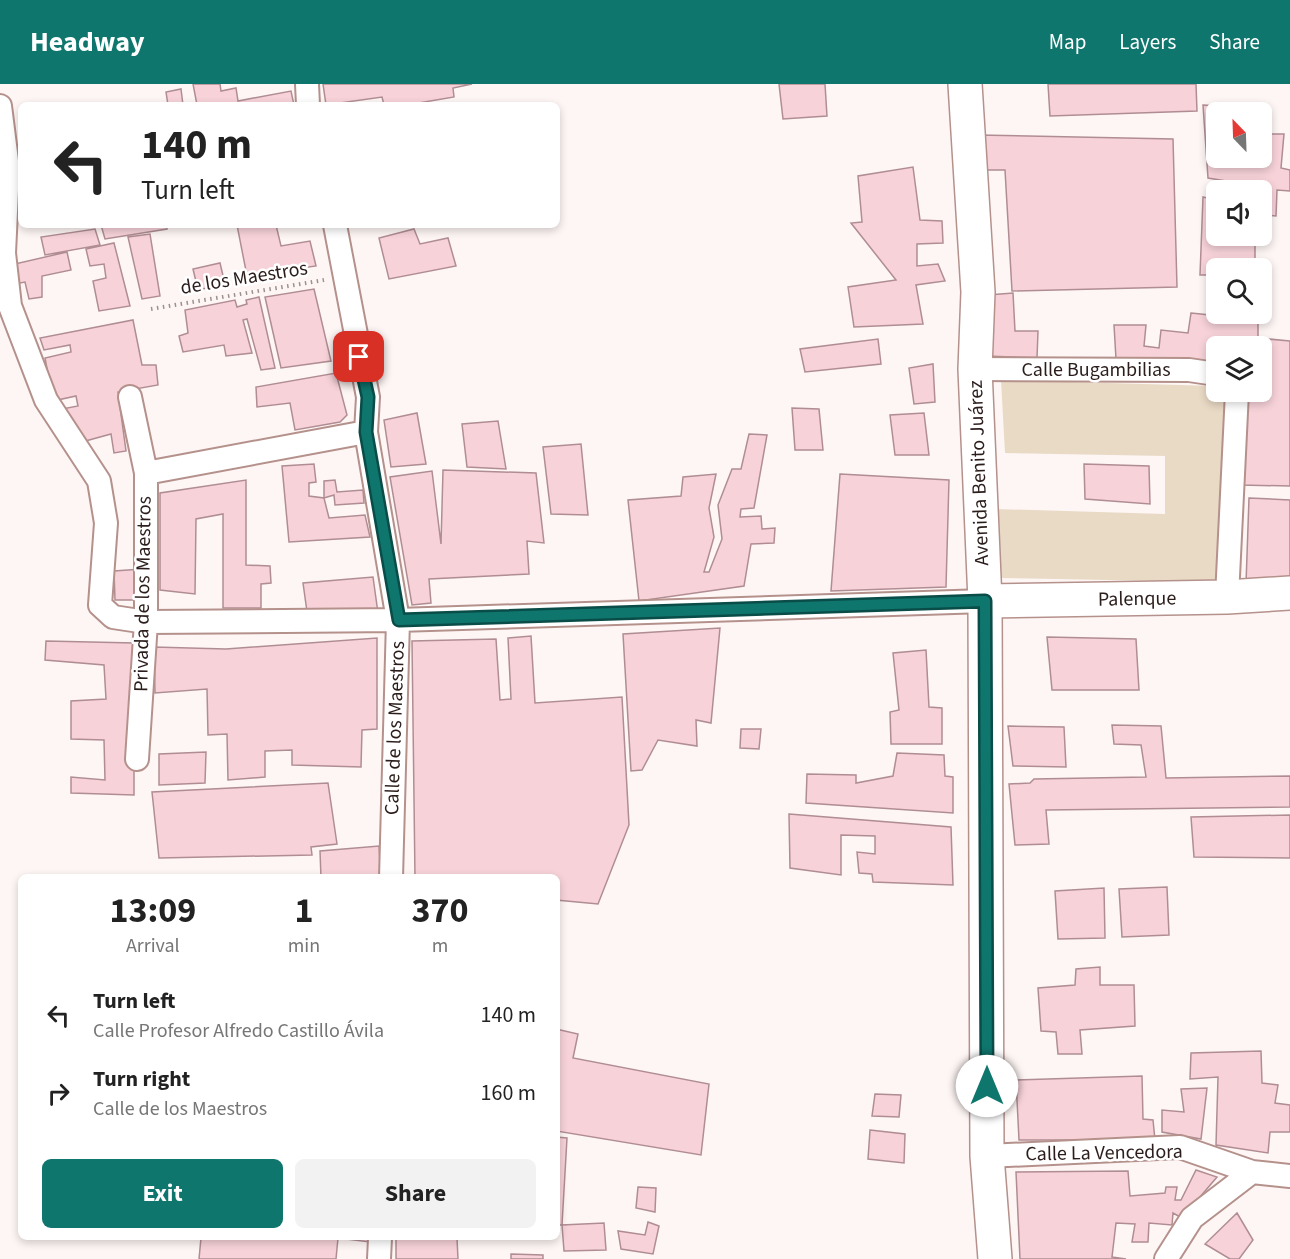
<!DOCTYPE html>
<meta charset="utf-8">
<style>
body{margin:0;font-family:"Source Sans 3",sans-serif;background:#f2f2f2;color:#222;height:100vh;display:flex;flex-direction:column;font-size:22px;white-space:nowrap}
*{box-sizing:border-box;margin:0}
p{font-size:20px;color:#767676}
.icon{flex:none;width:33px;height:33px;fill:none;stroke:currentColor;stroke-width:2;stroke-linecap:round;stroke-linejoin:round}
.map{position:relative;flex:1;overflow:hidden}
.sheet{position:absolute;left:18px;top:790px;width:542px;height:366px;display:flex;flex-direction:column;background:#fff;border-radius:9px;box-shadow:0 3px 9px #0003}
.sheet>*{flex:none}
.guide{position:absolute;left:18px;top:18px;width:542px;height:126px;border-radius:9px;box-shadow:0 3px 9px #0003;background:#fff;color:#222;overflow:hidden}
.needle{width:39px;rotate:337deg}
.controls{position:absolute;left:1206px;top:18px;display:grid;gap:12px}
.controls a{display:grid;place-items:center;width:66px;height:66px;border-radius:9px;background:#fff;box-shadow:0 3px 9px #0003;font-size:30px}
.pin{position:absolute;display:grid;place-items:center;width:51px;height:51px;color:#fff;margin:-26px;border-radius:12px;box-shadow:0 3px 9px #0006}
.me{position:absolute;width:66px;margin:-33px;rotate:0deg;stroke-linejoin:round;filter:drop-shadow(0 0 4px #0008)}
.turn{display:flex;align-items:center;gap:21px;height:126px;padding:0 24px;font-size:27px}
.turn .icon{width:78px;height:78px;stroke-width:2.5}
.turn b{display:block;font-size:42px;line-height:51px}
.eta{display:flex;justify-content:space-evenly;align-items:center;height:102px;text-align:center}
.eta b{font-size:36px;font-weight:700;line-height:42px}
.primary-button{display:flex;gap:12px;margin-top:auto;padding:12px 24px}
.primary-button a{flex:1;height:69px;border-radius:9px;background:#0f766e;color:#fff;font-size:24px;font-weight:700;line-height:69px;text-align:center}
.primary-button a+a{background:#f2f2f2;color:#222}
ul{padding:0;list-style:none}
li{display:flex;align-items:center;gap:18px;height:78px;padding:0 24px}
li div{flex:1}
li b{display:block;font-size:22px}
li em{font-style:normal}
header{display:flex;align-items:center;gap:36px;box-sizing:border-box;height:84px;padding:0 30px;background:#0f766e;color:#fff}
header strong{font-size:28px}
nav{display:flex;gap:33px;margin-inline-start:auto;font-size:21px}
.map>svg:first-child{display:block}
.green{fill:#e9dac5}
.building{fill:#f7d2d9;stroke:#b08d93;stroke-width:1.5;fill-rule:evenodd}
.lines{fill:none;stroke-linecap:round;stroke-linejoin:round}
.minor-casing{stroke:#b5918c;stroke-width:26}
.secondary-casing{stroke:#b5918c;stroke-width:36}
.primary-casing{stroke:#b5918c;stroke-width:36}
.path{stroke:#9b918f;stroke-width:4;stroke-dasharray:1.5 4.5;stroke-linecap:butt}
.minor{stroke:#fff;stroke-width:22}
.secondary{stroke:#fff;stroke-width:33}
.primary{stroke:#fff;stroke-width:33}
.route-casing{stroke:#0a4d48;stroke-width:15}
.route{stroke:#0f766e;stroke-width:10}
.labels{text-anchor:middle;dominant-baseline:central;stroke-width:5;stroke-linejoin:round;paint-order:stroke}
.street-label{font-size:20px;fill:#2a1d1b;stroke:#fff}
</style>
<header>
<strong>Headway</strong>
<nav><a>Map</a><a>Layers</a><a>Share</a></nav>
</header>
<div class="map">
<svg width="1290" height="1175" viewBox="0 0 1290 1175">
<rect width="100%" height="100%" fill="#fef6f5"/>
<path class="green" d="M1001,296L1216,302V308H1227L1225,485L1216,498L1000,494L995,425L1165,430V372L1005,369Z"/>
<path class="building" d="M193,0H220L221,7L236,4L238,17L291,7L294,21H197Z
M323,0H472L453,4L454,13L407,21H384L382,13L326,21Z
M779,0H825L827,32L783,35Z
M1048,0H1196L1197,27L1050,32Z
M181,5L183,21H168L166,8Z
M1203,21L1268,25L1267,50H1284L1281,84L1290,86V107L1277,106L1276,132L1262,131V106H1256V102L1208,94ZM1216,28H1262V74H1216Z
M978,51L1173,55L1177,203L1012,207L1005,86H979Z
M913,83L920,136L942,137L943,159L917,160V182L938,180L945,197L916,201L923,240L854,243L848,203L896,196L851,139L862,138L858,92Z
M1203,113L1216,116V152H1255V176L1241,175L1240,184H1216V191H1200Z
M101,141H167V145L105,155Z
M237,141H276L281,162L310,157L316,182L247,192Z
M95,145L100,161L45,171L41,153Z
M414,145L420,160L448,154L456,182L389,195L379,154Z
M150,150L160,212L142,215L128,153Z
M114,159L130,222L99,227L93,197L106,194L104,180L90,182L86,165Z
M67,168L71,186L42,192V213L29,215L25,198L9,201L6,182Z
M220,179L225,200L198,206L193,185Z
M314,205L331,277L281,284L265,213Z
M1013,209L1015,247H1038L1037,274L986,272L988,211Z
M259,213L275,284L261,286L247,235L243,236L252,269L226,272L224,261L183,268L179,252L188,249L185,226L235,216L237,223L247,220L246,216Z
M1191,229L1258,236V254L1290,257V402L1240,401L1244,308H1262V262H1216V279L1116,275L1114,241H1146L1144,262L1159,264L1161,246L1188,249Z
M133,236L142,281H156L158,301L118,308L126,367L114,369L111,350L78,359L62,325L78,322L76,312L53,317L45,274L71,268L70,261L44,266L40,254Z
M878,255L881,280L805,288L800,265Z
M933,280L935,318L914,320L909,284Z
M336,289L347,331L340,338L295,346L290,319L257,323L256,303Z
M792,324L819,325L823,366H795Z
M417,329L426,380L391,383L384,336Z
M924,329L929,371H895L890,331Z
M498,337L506,385L467,383L462,340Z
M749,350L767,351L754,424L741,425L740,433L761,432L762,445L775,444L774,459L751,460L744,502L639,517L628,416L681,412L683,393L716,390L709,424L714,453L704,488H709L722,455L718,421L732,385H741Z
M581,360L588,431L551,430L543,363Z
M314,380L316,398L309,399V412L324,414L329,434L365,431L370,453L289,458L282,382Z
M1084,380L1149,382L1150,420L1085,415Z
M443,386L536,389L544,459L527,457L529,490L429,495L431,519L412,521L390,393L432,387L441,460Z
M840,390L949,396L946,503L831,507Z
M246,396V481L270,482L271,499L261,500V524H223V430L196,435L195,510L160,506V409Z
M335,396L337,408L363,406L364,419L335,421L334,411L324,414V397Z
M1249,414L1290,416V499L1246,500Z
M142,485V516H115L114,487Z
M373,493L378,529L308,535L303,499Z
M720,544L711,639L696,636L697,662L658,656L642,686L631,687L623,550Z
M531,552L535,619L622,613L629,741L598,820L556,816V794H415L412,557L496,555L500,616L511,615L508,554Z
M1047,553L1136,555L1139,606H1052Z
M377,554V645L362,646L361,683L292,681V666L265,667V693L228,696L227,650L208,651L207,605L155,609L154,563L226,565Z
M46,557L134,559V711L71,709V693L105,696L104,656L71,655V617L106,615L104,581L45,576Z
M926,566L929,623L942,624V660H891L890,628L899,626L893,569Z
M1112,641L1161,642L1166,694L1290,692V723L1046,726L1049,760L1015,761L1009,700L1030,699L1034,695L1146,693L1141,661L1114,660Z
M1008,642L1064,643L1066,683L1013,682Z
M741,645H761L759,665L740,664Z
M206,668L205,699L159,701V670Z
M897,669L944,671L945,692L953,693V729L806,719L807,690L856,691V699L893,692Z
M328,699L337,760L311,763L312,771L159,774L152,708Z
M789,730L951,743L953,801L873,798L872,790L859,789L857,768L875,770V752L841,751V791L790,784Z
M1290,731V774L1194,773L1191,733Z
M379,762L381,794H321L320,767Z
M1167,803L1169,851L1122,853L1119,805Z
M1104,804L1105,854L1058,855L1055,807Z
M1100,883V901H1134L1135,942L1080,946L1082,970H1058L1056,948L1041,947L1038,904L1075,901L1076,885Z
M556,945L578,950L573,974L709,1000L701,1071L556,1047L559,1022L556,1021Z
M1261,967L1262,999L1278,1001L1275,1019L1290,1021V1048H1270L1268,1069L1216,1061L1218,993L1190,995L1191,969Z
M1142,992L1143,1035L1153,1036L1155,1056H1019L1016,996Z
M1207,1004L1201,1055L1162,1048V1026L1184,1028L1181,1005Z
M875,1010L901,1011L899,1033L872,1032Z
M870,1046L905,1050L904,1079L868,1075Z
M556,1053L567,1054L562,1141H556Z
M1196,1086L1217,1093L1182,1134L1173,1129L1172,1141L1149,1139L1148,1158H1132L1135,1140L1116,1139L1112,1173L1126,1175H1020L1016,1088L1128,1087L1130,1112L1165,1109L1166,1103H1177L1175,1116H1181Z
M638,1103L656,1104L655,1128L636,1124Z
M1237,1129L1253,1156L1239,1175H1230L1205,1160Z
M648,1138L659,1142L653,1170L621,1165L618,1147L645,1151Z
M604,1139L606,1166L564,1167L562,1141Z
M195,1154H370V1158L338,1154L336,1175H199L201,1154Z
M396,1154H457L458,1175H396Z
M511,1170L543,1171V1175H511Z"/>
<g class="lines">
<defs>
<path id="minor" d="M307,0L308,21
M0,22L8,85L4,169L10,222L46,316L99,397L106,439L100,521L113,533L146,538L398,536L985,517
M335,141L368,313L366,348L398,536L391,794
M975,285L1189,286L1216,290
M130,313L146,389V538L137,675
M146,389L366,348
M1227,513L1237,308
M987,1072L1180,1063L1252,1088
M379,1175L380,1154
M1166,1175L1192,1134L1252,1088L1290,1092"/>
<path id="secondary" d="M985,517L1227,513L1290,509"/>
<path id="primary" d="M965,0L978,208L975,285L985,517L987,1072L995,1175"/>
</defs>
<use href="#minor" class="minor-casing"/>
<use href="#secondary" class="secondary-casing"/>
<use href="#primary" class="primary-casing"/>
<path class="path" d="M151,225L324,196"/>
<use href="#minor" class="minor"/>
<use href="#secondary" class="secondary"/>
<use href="#primary" class="primary"/>
</g>
<g class="lines">
<defs>
<path id="route" d="M359,273L368,313L366,348L399,536L985,517L987,1002"/>
</defs>
<use href="#route" class="route-casing"/>
<use href="#route" class="route"/>
</g>
<g class="labels">
<g class="street-label">
<text transform="translate(244 194) rotate(-9)">de los Maestros</text>
<text x="1096" y="286">Calle Bugambilias</text>
<text transform="translate(979 389) rotate(-92)">Avenida Benito Juárez</text>
<text transform="translate(143 510) rotate(-89)">Privada de los Maestros</text>
<text transform="translate(1137 515) rotate(-1)">Palenque</text>
<text transform="translate(395 644) rotate(-88)">Calle de los Maestros</text>
<text transform="translate(1104 1069) rotate(-1)">Calle La Vencedora</text>
</g>
</g>
</svg>
<div class="controls">
<a><svg class="needle" viewBox="-14 -14 28 28"><path d="M0-13l5 13h-10z" fill="#e53935"/><path d="M0 13l5-13h-10z" fill="#767676"/></svg></a>
<a><svg class="icon" aria-label="sound" viewBox="0 0 24 24"><path d="M4 9h4l5-4v14l-5-4H4zM17 9q2 3 0 6"/></svg></a>
<a><svg class="icon" aria-label="search" viewBox="0 0 24 24"><circle cx="10" cy="10" r="6"/><path d="M15 15l6 6"/></svg></a>
<a><svg class="icon" aria-label="layers" viewBox="0 0 24 24"><path d="M12 4l9 5-9 5-9-5zM3 14l9 5 9-5"/></svg></a>
</div>
<div class="pin" style="left:359px;top:273px;background:#d93025"><svg class="icon" aria-label="arrive" viewBox="0 0 24 24"><path d="M6 21V4h12l-3 4 3 4H6"/></svg></div>
<svg class="me" style="left:987px;top:1002px" viewBox="-20 -20 40 40"><circle r="19" fill="#fff"/><path d="M0-13L10 11 0 6-10 11z" fill="#0f766e"/></svg>
<div class="guide">
<div class="turn"><svg class="icon" aria-label="left" viewBox="0 0 24 24"><path d="M17 20v-9H6M10 6l-5 5 5 5"/></svg><div><b>140 m</b>Turn left</div></div>
</div>
<section class="sheet">
<div class="eta">
<div><b>13:09</b><p>Arrival</p></div>
<div><b>1</b><p>min</p></div>
<div><b>370</b><p>m</p></div>
</div>
<ul>
<li><svg class="icon" aria-label="left" viewBox="0 0 24 24"><path d="M17 20v-9H6M10 6l-5 5 5 5"/></svg><div><b>Turn left</b><p>Calle Profesor Alfredo Castillo Ávila</p></div><em>140 m</em></li>
<li><svg class="icon" aria-label="right" viewBox="0 0 24 24"><path d="M7 20v-9h11M14 6l5 5-5 5"/></svg><div><b>Turn right</b><p>Calle de los Maestros</p></div><em>160 m</em></li>
</ul>
<div class="primary-button"><a>Exit</a><a>Share</a></div>
</section>
</div>
